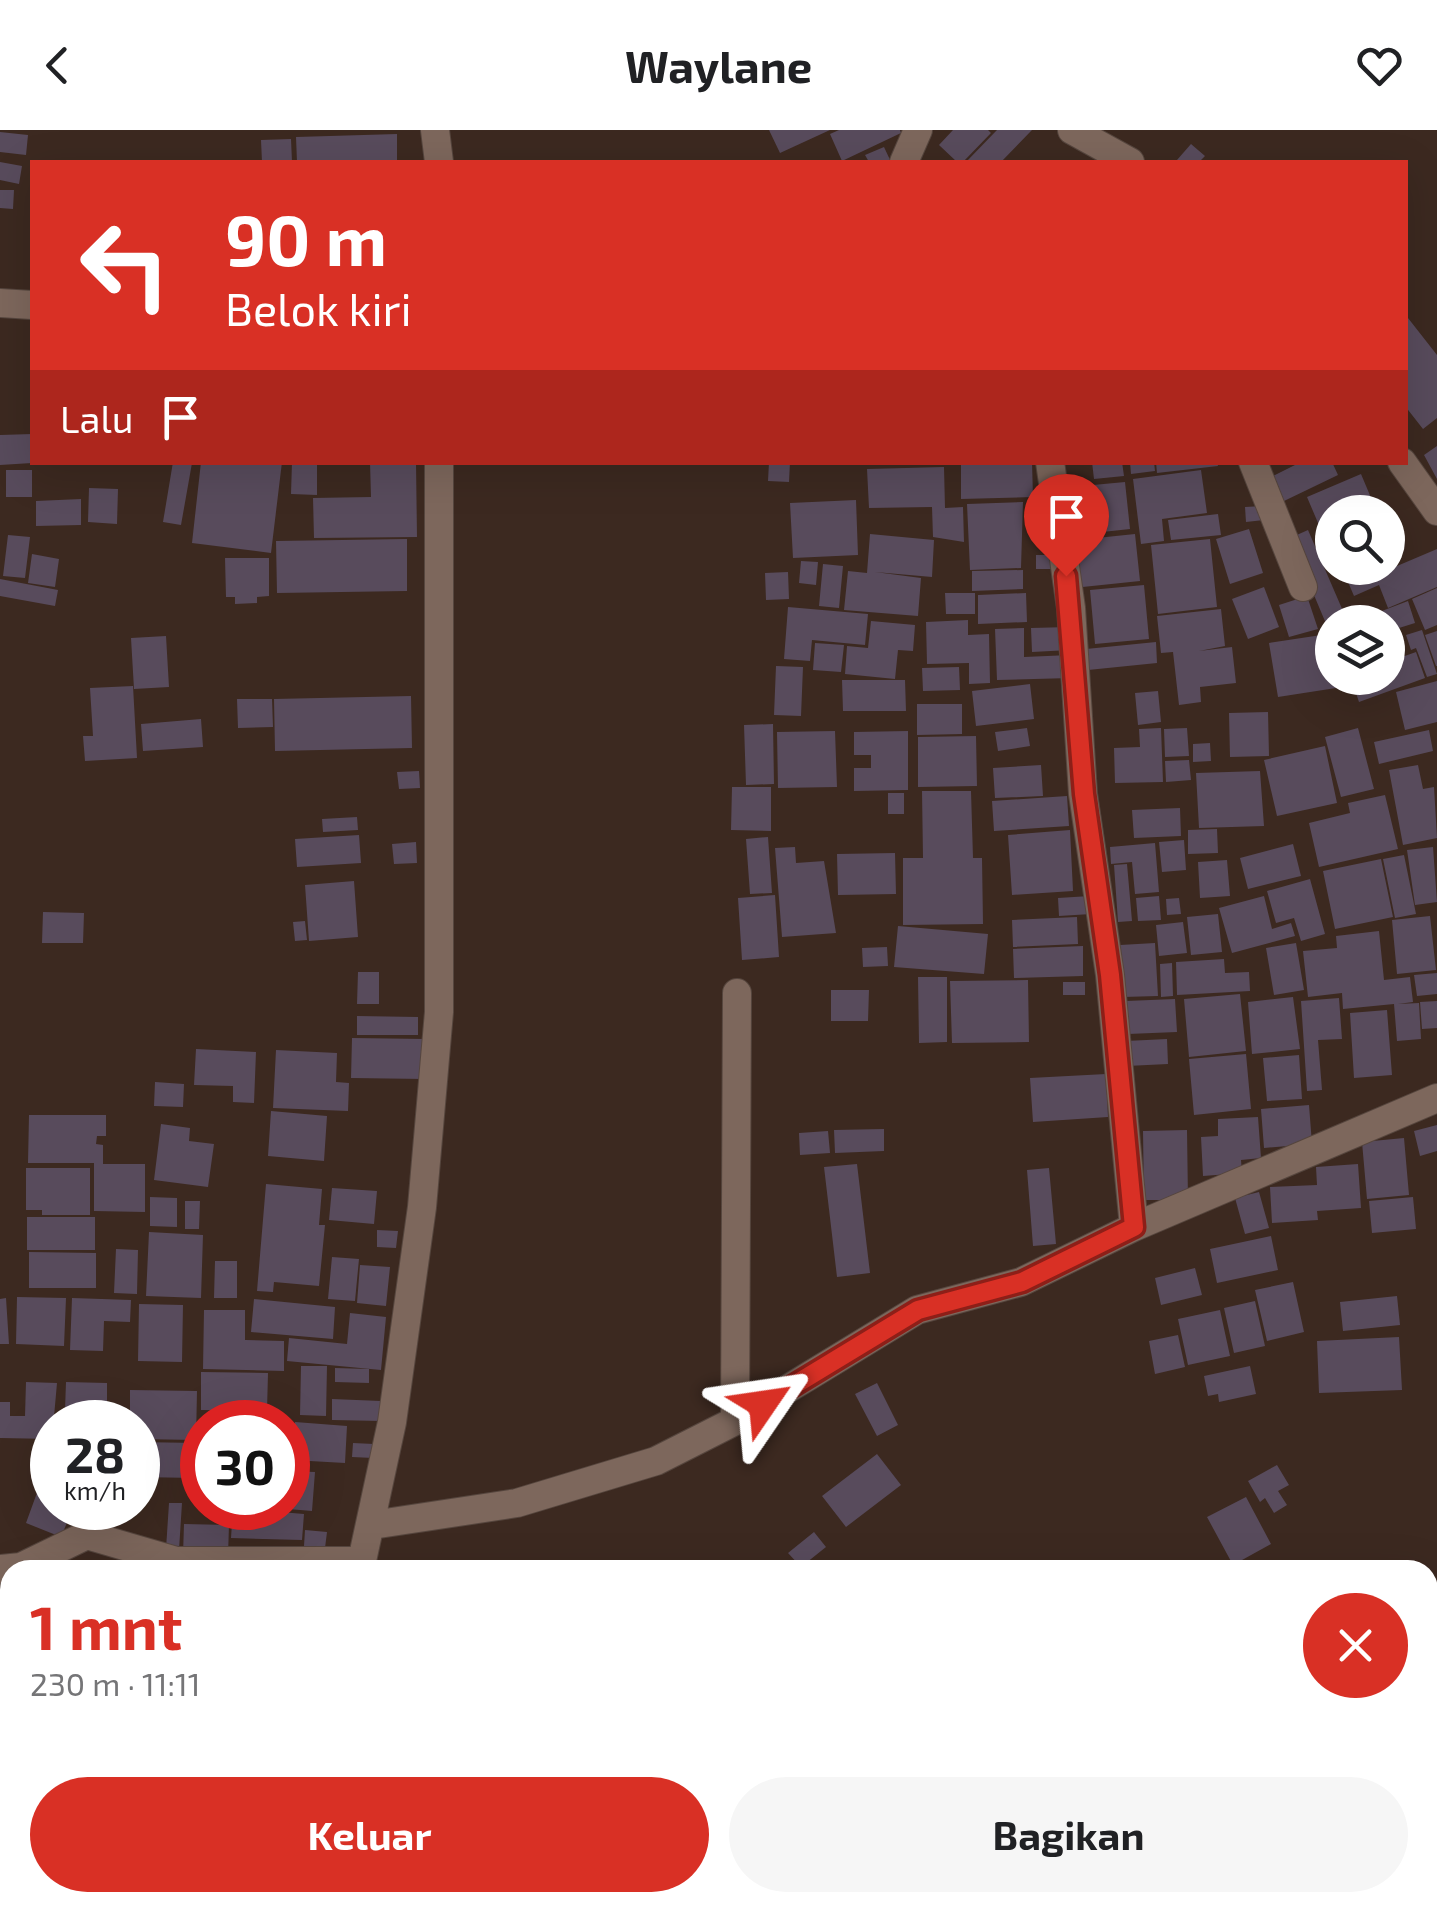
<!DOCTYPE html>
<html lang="id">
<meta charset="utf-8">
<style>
body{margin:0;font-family:"Exo 2",sans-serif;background:#f6f6f6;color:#202124;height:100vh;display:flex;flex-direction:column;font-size:38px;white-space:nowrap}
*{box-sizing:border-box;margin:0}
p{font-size:32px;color:#757577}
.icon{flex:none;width:55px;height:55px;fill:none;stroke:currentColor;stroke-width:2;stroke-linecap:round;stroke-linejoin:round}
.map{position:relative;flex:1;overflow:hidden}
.panel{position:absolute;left:0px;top:1430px;width:1438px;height:352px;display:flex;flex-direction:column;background:#fff;border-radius:30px 30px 0 0;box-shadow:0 10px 40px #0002}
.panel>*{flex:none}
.hud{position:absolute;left:30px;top:30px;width:1378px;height:305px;border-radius:0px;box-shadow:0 10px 40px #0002;background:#d93025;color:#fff;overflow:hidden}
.controls{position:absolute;left:1315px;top:365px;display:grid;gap:20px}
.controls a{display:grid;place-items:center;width:90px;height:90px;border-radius:50%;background:#fff;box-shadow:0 10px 40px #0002;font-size:50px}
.speed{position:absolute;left:30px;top:1270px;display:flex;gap:20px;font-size:50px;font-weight:700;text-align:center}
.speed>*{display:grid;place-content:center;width:130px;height:130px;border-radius:50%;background:#fff;box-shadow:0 10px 40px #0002;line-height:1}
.speed small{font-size:25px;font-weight:400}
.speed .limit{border:15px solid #d22;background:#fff;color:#111}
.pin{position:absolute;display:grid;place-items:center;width:85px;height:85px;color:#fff;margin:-102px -42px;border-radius:50% 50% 50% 0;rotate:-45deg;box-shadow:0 0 10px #0007}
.pin .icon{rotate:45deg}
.me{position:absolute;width:110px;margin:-55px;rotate:58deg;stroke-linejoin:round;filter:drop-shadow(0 0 8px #0008)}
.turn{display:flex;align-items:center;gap:35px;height:210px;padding:0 30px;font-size:45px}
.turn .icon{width:130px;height:130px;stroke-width:2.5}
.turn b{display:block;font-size:70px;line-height:85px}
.then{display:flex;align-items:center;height:95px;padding:0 30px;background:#0003;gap:20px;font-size:38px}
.round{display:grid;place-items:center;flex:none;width:105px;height:105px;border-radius:52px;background:#f6f6f6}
.headline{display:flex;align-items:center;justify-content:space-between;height:170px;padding:0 30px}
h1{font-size:60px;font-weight:700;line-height:75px;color:#d93025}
.button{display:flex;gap:20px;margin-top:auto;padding:20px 30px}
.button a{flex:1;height:115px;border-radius:60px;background:#d93025;color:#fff;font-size:40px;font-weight:700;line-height:115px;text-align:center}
.button a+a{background:#f6f6f6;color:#202124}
header{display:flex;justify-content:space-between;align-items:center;height:130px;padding:0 30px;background:#fff;font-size:45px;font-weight:700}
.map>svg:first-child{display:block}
.building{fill:#584b5c}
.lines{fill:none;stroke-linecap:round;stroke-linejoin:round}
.minor-casing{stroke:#56463e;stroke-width:30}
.minor{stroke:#7d675c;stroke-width:28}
.route-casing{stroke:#8d1f18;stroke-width:25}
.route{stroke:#d93025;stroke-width:18}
</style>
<header><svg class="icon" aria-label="back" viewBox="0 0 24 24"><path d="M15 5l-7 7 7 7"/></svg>Waylane<svg class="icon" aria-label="heart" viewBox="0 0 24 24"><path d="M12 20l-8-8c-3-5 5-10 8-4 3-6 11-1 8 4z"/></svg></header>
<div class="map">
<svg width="1437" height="1782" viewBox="0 0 1437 1782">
<rect width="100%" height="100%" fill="#3c2920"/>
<path class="building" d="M769,0H830L780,23Z
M839,0H900L901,3L842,31L830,4Z
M953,0H988L991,3L963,32H957L939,15Z
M997,0H1032L1001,32H966Z
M0,2L28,5L26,25L0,22Z
M397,4V32H297L296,7Z
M291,9L292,32H262L261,10Z
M1191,14L1205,26L1199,32H1180L1177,30Z
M884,17L891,32H869L865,25Z
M0,32L22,36L19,54L0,50Z
M0,60H14L13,79L0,78Z
M1408,188L1437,225V288L1423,299L1405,276Z
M32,304V333L0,335V305Z
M1437,316V349L1424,325Z
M173,332L192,333L181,395L163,392Z
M201,332H282L271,423L192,413Z
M292,332H317V365L291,364Z
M370,332H416L417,407L314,408L313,368L371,367Z
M769,332H790L789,352L768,351Z
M961,332H1032L1033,367L961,369Z
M1092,332H1122L1124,346L1094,349Z
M1130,332H1154L1155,341L1131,344Z
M1156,332H1217L1218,336L1157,343Z
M1301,332H1332L1338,345L1284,371L1271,347Z
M944,337L945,378L963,377L964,412L933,407L932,377L869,378L867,339Z
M6,340H32V367H6Z
M1201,340L1207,383L1162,389L1164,411L1141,414L1133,349Z
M1361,344L1377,382H1332V403L1324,407L1307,367Z
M1125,352L1130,399L1066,406L1061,358Z
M89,358L118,359L117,394L88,392Z
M81,369V395L36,396V371Z
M856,370L858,425L793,428L790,373Z
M1023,372L1021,438L970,440L967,374Z
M1263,376L1264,390L1246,392L1245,377Z
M1218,384L1221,405L1171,410L1168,390Z
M1249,399L1263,443L1230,454L1216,409Z
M1308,400L1346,488L1327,496L1290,408Z
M870,404L934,410L932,447L875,442L921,448L918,486L844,480L848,441L867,443Z
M1135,404L1140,451L1073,458L1068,411Z
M8,405L30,407L25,448L3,446Z
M407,409V461L277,463L276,411Z
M1210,409L1217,477L1158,484L1151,415Z
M1388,415L1397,436L1437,419V457L1388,478L1379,455L1354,466L1342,438H1388Z
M32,424L59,429L55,457L28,453Z
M1036,425H1057V439H1036Z
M225,428H269V466L257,467V473L235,474V467H226Z
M801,431L818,432L816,455L799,453Z
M823,434L843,436L839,478L819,476Z
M1023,440V459L972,461V441Z
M788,442L789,469L766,470L765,443Z
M0,449L58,460L55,476L0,466Z
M1144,455L1149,509L1095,514L1090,460Z
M1264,457L1279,497L1248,509L1232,469Z
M1437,458V495L1425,500L1412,469Z
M945,463H975V484H946Z
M1026,463L1027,492L978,494V465Z
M1307,466L1318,499L1289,507L1279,475Z
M1408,471L1415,493L1399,498L1401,504L1388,508V492H1353Z
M788,477L868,484L865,515L812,510L810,531L784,529Z
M1221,479L1225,516L1199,521L1232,517L1236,553L1200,557L1201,572L1179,575L1173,522L1161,523L1157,486Z
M968,490V505L989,504L990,553L969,554V533L927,534L926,492Z
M871,491L915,495L913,521L898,520L895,549L845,544L847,516L868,518Z
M1069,497L1070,520L1032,522L1031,498Z
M1024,498V527L1070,525L1071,548L997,550L995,499Z
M1422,500L1437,544L1427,547L1416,518L1411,520L1406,505Z
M1437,501V536H1436L1425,505Z
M1328,504L1336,558L1278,567L1269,513Z
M166,506L169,557L134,559L131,508Z
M1156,512L1157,533L1088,540L1086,519Z
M815,513L844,515L841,542L813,540Z
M1416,522L1425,548L1359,572L1351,548H1388V532Z
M776,536L803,537L801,586L774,585Z
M959,537L960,560L923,561L922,538Z
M842,550H905L906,581H843Z
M1437,551V592L1405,600L1396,562Z
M1030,554L1034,589L976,596L972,561Z
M133,556L137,628L85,631L83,606H93L90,558Z
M1158,561L1161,592L1138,595L1135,563Z
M411,566L412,618L275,621L274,569Z
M237,569H272L273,597L238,598Z
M917,574H962V604L917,605Z
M1268,582L1269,626L1230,627L1229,583Z
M201,589L203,617L143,621L141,594Z
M773,594L774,654L746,655L744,595Z
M1027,598L1030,616L998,621L995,602Z
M1161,598L1163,652L1115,653L1114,618L1140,617L1139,599Z
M1187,598L1189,626L1165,627L1164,599Z
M1358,598L1374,659L1341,667L1325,607Z
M1429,600L1433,621L1379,634L1374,612Z
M835,601L837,657L778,658L777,602Z
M908,601V660L854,661V638H871V625H854V602Z
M976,606L977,656L918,657V607Z
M1210,613L1211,631L1193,632V614Z
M1325,616L1337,673L1277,686L1264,630Z
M1189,630L1191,650L1166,652L1165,631Z
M1041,635L1043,666L995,668L993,638Z
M1418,635L1423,659L1434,657L1437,708L1403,715L1389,640Z
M419,641L420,658L399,659L397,642Z
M1260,641L1264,696L1199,698L1196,643Z
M732,657H771V701L731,700Z
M922,661H971L973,728H982L983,794L903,795V728H923Z
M888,663H904V684H888Z
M1385,665L1398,719L1319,737L1309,693L1350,683L1348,673Z
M1067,666L1069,696L994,701L992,671Z
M1180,678L1181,706L1134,708L1132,680Z
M357,687L358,700L323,702L322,689Z
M1217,699L1218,723L1188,724V700Z
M1070,700L1073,761L1012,765L1008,705Z
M359,705L361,733L297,737L295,709Z
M768,707L772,763L750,764L746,709Z
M1184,710L1186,740L1162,742L1159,712Z
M416,712L417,733L394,734L392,714Z
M1155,713L1159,762L1135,764L1132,732L1111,734L1110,717Z
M1293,714L1301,746L1248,759L1240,728Z
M795,717L796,733L824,731L836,803L782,807L775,718Z
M1433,717L1437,772L1415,775L1407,720Z
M895,723L896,764L838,765L837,724Z
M1404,725L1416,784L1395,788L1383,729Z
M1381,729L1393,787L1335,799L1323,741Z
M1227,730L1230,766L1200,768L1198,732Z
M1127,734L1132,791L1118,792L1114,735Z
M1310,749L1325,804L1301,811L1294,788L1276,793L1267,761Z
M354,751L358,807L309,811L305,755Z
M775,765L779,827L742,830L738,768Z
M1090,766L1091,784L1059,786L1058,768Z
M1159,766L1161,790L1138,791L1136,768Z
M1264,766L1272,799L1291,793L1295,806L1232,823L1219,778Z
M1179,768L1181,784L1167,785L1166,769Z
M43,782L84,783L83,813H42Z
M1218,784L1222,822L1191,825L1187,787Z
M1430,786L1436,840L1397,844L1392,790Z
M1077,787L1078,814L1013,817L1012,790Z
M305,791L307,810L295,811L293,792Z
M1183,792L1187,823L1159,826L1156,795Z
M898,796L988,804L984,844L894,837Z
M1379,801L1384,850L1410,847L1413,872L1398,874L1419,873L1421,909L1397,911L1394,874L1343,879L1342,863L1308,867L1303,821L1337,818L1336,806Z
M1155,813L1158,866L1123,867L1120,815Z
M1296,813L1304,860L1274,865L1266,818Z
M1083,816V846L1014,848L1013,819Z
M887,817L888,836L863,837L862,818Z
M1224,829L1225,843L1249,842L1250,861L1177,865L1176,832Z
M1172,833L1173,866L1161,867L1160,834Z
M358,842H379V874H357Z
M1437,843V864L1417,866L1414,845Z
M918,847H947V912L919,913Z
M1028,850L1029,912L952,913L950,851Z
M1063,852H1085V865H1063Z
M831,860H869L868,891H831Z
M1240,864L1246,921L1189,927L1184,869Z
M1293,867L1300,919L1252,924L1248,872Z
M1339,868L1342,909L1318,910L1322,960L1307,961L1301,871Z
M1175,869L1177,902L1128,904L1126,871Z
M1437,871V898L1422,899L1420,872Z
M1387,880L1392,945L1354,948L1350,883Z
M357,886L418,887V905H357Z
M352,908L426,909L425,949L351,948Z
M1167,909L1168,934L1127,936L1126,911Z
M196,919L256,922L254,973L233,972V956L194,955Z
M276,920L337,923L336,952L349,953L348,981L273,978Z
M1246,924L1251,979L1194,985L1189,929Z
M1299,925L1302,969L1267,971L1263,928Z
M1106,944L1108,987L1033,992L1030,948Z
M155,952L184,954L183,977L154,976Z
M1309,975L1312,1014L1264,1018L1261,979Z
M271,981L327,986L324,1031L268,1026Z
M29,985H106V1006H97L96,1014L103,1015V1034H145V1082L94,1081V1033H28Z
M1258,987L1261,1028L1241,1030L1242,1043L1203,1046L1201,1007L1218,1006V989Z
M161,994L190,998L189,1011L214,1014L208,1057L154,1050Z
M1437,995V1021L1420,1026L1414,1001Z
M884,999V1021L835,1023L834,1000Z
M1187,1000L1188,1070H1144L1143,1001Z
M828,1001L830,1023L800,1025L799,1003Z
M1404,1008L1409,1065L1367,1069L1362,1012Z
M857,1034L870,1143L837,1147L824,1037Z
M1358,1034L1361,1078L1317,1081L1318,1090L1272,1093L1270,1057L1317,1055L1316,1037Z
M26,1038H90V1085H42V1080H26Z
M1049,1038L1056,1114L1033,1116L1027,1040Z
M266,1054L322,1059L319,1095H325L319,1156L274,1152L273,1162L257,1161Z
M332,1058L377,1061L374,1094L329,1090Z
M1259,1062L1269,1098L1245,1104L1235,1068Z
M150,1067L177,1068V1097L150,1096Z
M1413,1067L1416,1099L1372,1103L1369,1071Z
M185,1071H200L199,1099H185Z
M27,1087H95V1120H27Z
M377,1100L398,1101L396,1118L377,1117Z
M149,1102L203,1105L201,1168L146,1166Z
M1271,1106L1278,1140L1217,1153L1210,1119Z
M116,1119L138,1120L137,1164L114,1163Z
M29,1122L96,1123V1158H29Z
M332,1127L359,1129L355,1171L328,1169Z
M215,1131H237V1168H214Z
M360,1135L390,1137L386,1176L357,1173Z
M1195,1138L1202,1165L1161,1175L1155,1148Z
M1293,1152L1304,1202L1267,1211L1255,1160Z
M1397,1166L1400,1195L1343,1201L1340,1172Z
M17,1167L66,1168L64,1216L16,1214Z
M6,1168L9,1214H0V1169Z
M72,1168L131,1170L130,1192L104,1191L103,1221L70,1220Z
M254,1169L335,1177L333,1209L251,1202Z
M1255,1171L1265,1216L1234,1223L1224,1178Z
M139,1174L183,1175L182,1232L138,1231Z
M204,1180H245V1210L284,1211V1241L203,1239Z
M1220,1180L1230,1226L1188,1235L1178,1189Z
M350,1183L386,1187L381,1240L287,1231L289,1208L347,1214Z
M1178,1205L1185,1237L1155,1244L1149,1211Z
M1399,1207L1402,1260L1319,1263L1317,1211Z
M301,1236H327L326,1286L300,1285Z
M1250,1236L1256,1264L1219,1272L1218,1264L1208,1266L1204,1246Z
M335,1238L369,1239V1253L335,1252Z
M201,1242L268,1243L267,1281L201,1280Z
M26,1252L57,1253L52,1309L0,1308V1272H10V1286H25Z
M66,1252L107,1253V1281L65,1280Z
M877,1253L898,1295L877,1306L855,1264Z
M130,1260L197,1261L196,1310L138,1309V1292H130Z
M332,1269L381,1271V1291L332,1290Z
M82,1283H110V1292H82Z
M295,1292L347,1296L345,1333L292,1330Z
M138,1312L197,1313L196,1348L138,1347Z
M353,1313L374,1314L373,1328L352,1327Z
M877,1324L901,1355L846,1397L822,1366Z
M1277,1335L1289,1355L1278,1361L1287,1375L1274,1383L1265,1368L1260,1372L1248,1351Z
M288,1341L315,1342L312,1381L288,1379Z
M42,1349L52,1353V1378H73L61,1407L26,1393Z
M1246,1367L1271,1414L1233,1435L1207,1387Z
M169,1373H182L179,1420L166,1419Z
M208,1378H228V1389L208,1388Z
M233,1378L304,1384L302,1410L231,1408Z
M184,1394L229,1395L228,1426L183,1425Z
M305,1400L327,1402L325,1418L304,1416Z
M814,1402L826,1417L801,1437L788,1423Z
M4,1454L10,1455V1508L1,1507Z
M0,1737L10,1740V1772H52L49,1782L0,1774Z
M192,1772H214L212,1782H190Z
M220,1772H265L263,1782H218Z"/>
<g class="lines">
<defs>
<path id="minor" d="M435,0L439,32
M1072,0L1130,32
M904,32L918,0
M0,173L32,175
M1050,332L1071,478L1083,664L1110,845L1134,1097
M1253,332L1303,457
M1402,332L1437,381
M735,1291L737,863
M372,1395L517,1373L656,1331L735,1291L917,1180L1021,1152L1134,1097L1437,968
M0,1439L21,1437L87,1405L176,1431H362
M360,1440L392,1292L422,1077L439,882V332
M98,1772L102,1782
M270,1782L272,1772"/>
</defs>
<use href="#minor" class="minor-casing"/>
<use href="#minor" class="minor"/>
</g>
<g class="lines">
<defs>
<path id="route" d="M763,1274L918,1180L1022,1152L1134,1097L1110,845L1084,664L1066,446"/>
</defs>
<use href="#route" class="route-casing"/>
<use href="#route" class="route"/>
</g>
</svg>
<div class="controls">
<a><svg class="icon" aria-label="search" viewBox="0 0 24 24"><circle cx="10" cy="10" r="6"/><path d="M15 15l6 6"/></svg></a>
<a><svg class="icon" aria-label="layers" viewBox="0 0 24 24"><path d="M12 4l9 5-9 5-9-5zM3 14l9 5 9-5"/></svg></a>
</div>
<div class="speed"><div>28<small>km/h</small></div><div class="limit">30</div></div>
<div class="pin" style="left:1066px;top:446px;background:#d93025"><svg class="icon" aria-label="arrive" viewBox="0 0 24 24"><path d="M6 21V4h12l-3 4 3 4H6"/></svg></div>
<svg class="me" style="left:763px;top:1274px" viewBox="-20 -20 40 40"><path d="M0-17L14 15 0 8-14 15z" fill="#d93025" stroke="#fff" stroke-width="4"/></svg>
<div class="hud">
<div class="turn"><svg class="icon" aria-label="left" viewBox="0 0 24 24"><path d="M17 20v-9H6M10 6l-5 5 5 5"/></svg><div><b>90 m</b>Belok kiri</div></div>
<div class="then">Lalu<svg class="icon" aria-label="arrive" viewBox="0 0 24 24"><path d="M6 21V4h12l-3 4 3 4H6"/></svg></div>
</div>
<section class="panel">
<div class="headline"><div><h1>1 mnt</h1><p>230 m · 11:11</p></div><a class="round" style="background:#d93025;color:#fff"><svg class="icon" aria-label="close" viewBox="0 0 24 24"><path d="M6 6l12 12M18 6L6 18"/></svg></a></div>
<div class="button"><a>Keluar</a><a>Bagikan</a></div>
</section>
</div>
